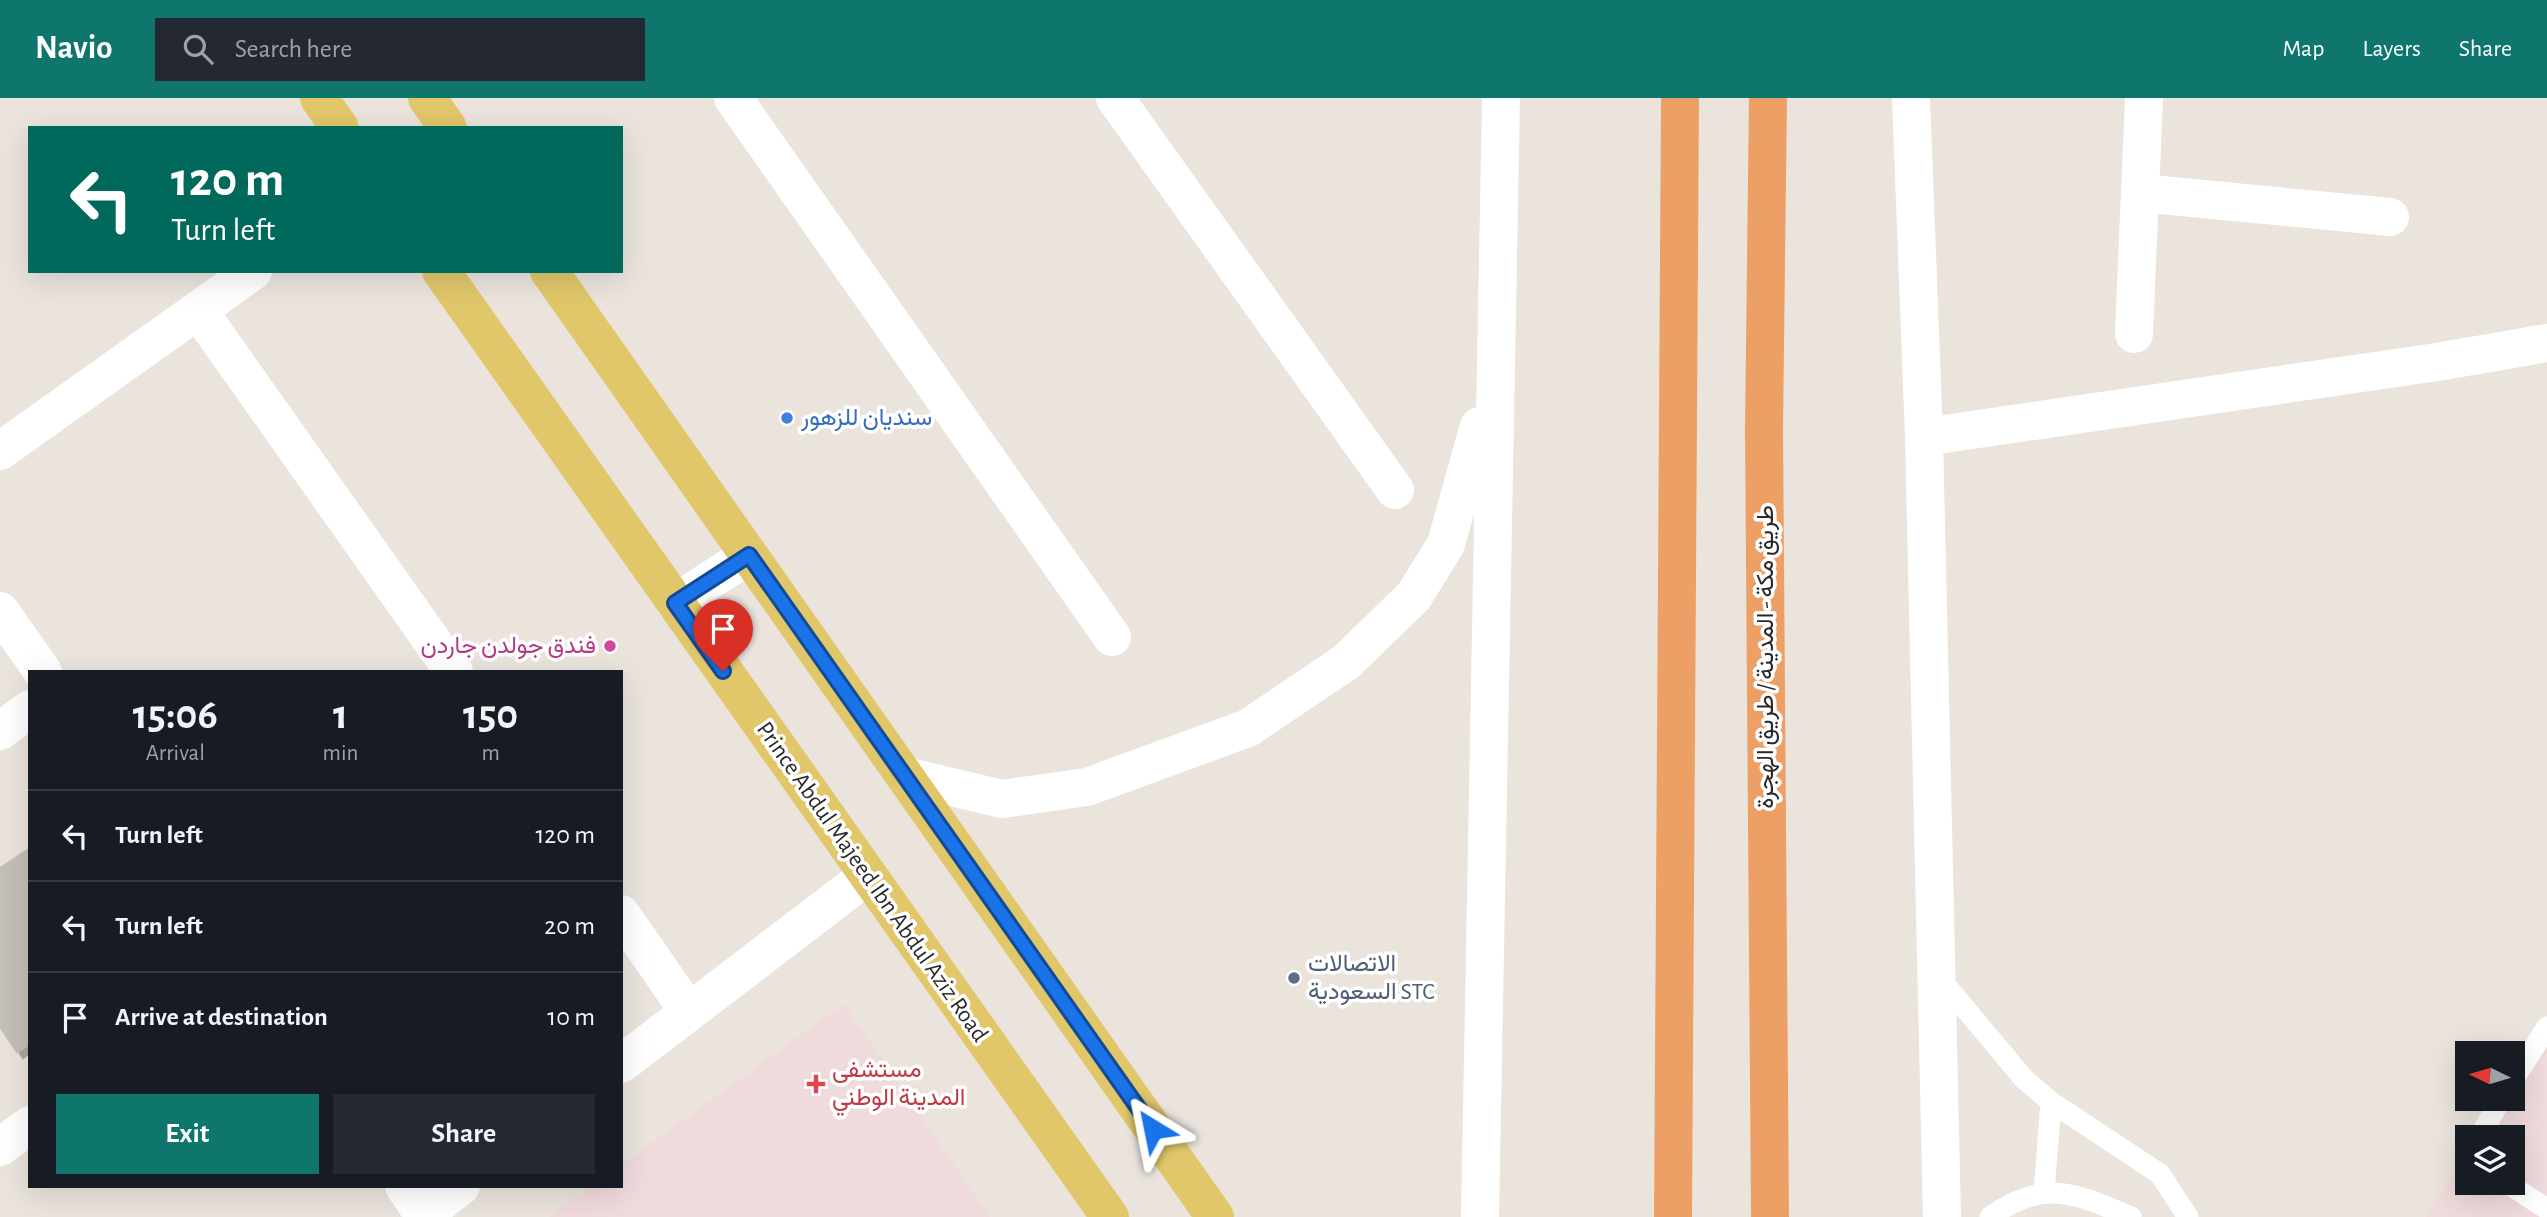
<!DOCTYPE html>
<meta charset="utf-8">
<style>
body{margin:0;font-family:"Alegreya Sans",Vazirmatn,sans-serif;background:#242831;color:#f1f3f6;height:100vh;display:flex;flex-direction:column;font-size:26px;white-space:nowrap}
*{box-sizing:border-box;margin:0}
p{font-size:23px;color:#9ea1a6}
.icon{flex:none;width:38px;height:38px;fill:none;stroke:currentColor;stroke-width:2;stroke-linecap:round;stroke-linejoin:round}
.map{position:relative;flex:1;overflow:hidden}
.side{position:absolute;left:28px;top:572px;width:595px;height:518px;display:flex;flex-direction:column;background:#171b24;border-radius:0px;box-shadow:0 7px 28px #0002}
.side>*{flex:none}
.guide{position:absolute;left:28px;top:28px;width:595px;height:147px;border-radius:0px;box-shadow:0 7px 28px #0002;background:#00695c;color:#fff;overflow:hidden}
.needle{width:46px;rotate:275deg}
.tools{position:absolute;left:2455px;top:943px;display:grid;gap:14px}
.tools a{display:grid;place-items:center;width:70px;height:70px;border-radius:0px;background:#171b24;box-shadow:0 7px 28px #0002;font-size:35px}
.pin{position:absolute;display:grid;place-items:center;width:60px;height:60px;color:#fff;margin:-72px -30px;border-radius:50% 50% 50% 0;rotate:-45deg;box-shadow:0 0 7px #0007}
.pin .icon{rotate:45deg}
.me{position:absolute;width:77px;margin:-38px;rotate:325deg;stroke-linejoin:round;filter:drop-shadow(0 0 5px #0008)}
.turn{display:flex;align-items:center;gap:24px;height:147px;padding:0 28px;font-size:32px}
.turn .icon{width:91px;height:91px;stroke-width:2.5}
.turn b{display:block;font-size:49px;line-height:60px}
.eta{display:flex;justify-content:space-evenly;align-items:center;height:119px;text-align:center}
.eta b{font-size:42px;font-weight:700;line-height:49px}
.button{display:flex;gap:14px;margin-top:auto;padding:14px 28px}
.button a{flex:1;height:80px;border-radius:0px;background:#0f766e;color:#fff;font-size:28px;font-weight:700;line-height:80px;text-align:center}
.button a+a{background:#242831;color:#f1f3f6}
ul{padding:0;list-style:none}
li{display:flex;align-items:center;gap:21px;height:91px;padding:0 28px;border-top:2px solid #363941}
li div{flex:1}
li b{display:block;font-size:26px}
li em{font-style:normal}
header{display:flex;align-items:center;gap:42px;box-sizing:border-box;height:98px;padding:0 35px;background:#0f766e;color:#fff}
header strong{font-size:33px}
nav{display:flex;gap:38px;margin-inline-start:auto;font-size:24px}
.search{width:490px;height:63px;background:#242831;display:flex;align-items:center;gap:18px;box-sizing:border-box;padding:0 24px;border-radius:0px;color:#9ea1a6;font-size:26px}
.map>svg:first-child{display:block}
.medical{fill:#f0dbdc}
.building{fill:#c3beb8;stroke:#c5c0b7;stroke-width:2;filter:url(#shadow)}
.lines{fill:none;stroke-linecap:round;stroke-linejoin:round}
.lane{stroke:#fff;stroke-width:21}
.street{stroke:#fff;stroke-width:38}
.secondary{stroke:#fff;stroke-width:38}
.primary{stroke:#e1c66a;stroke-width:38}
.highway{stroke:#eda065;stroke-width:38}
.route-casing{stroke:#114b97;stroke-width:18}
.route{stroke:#1a73e8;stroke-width:12}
.shop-dot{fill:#3f7fe0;stroke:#fff;stroke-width:2.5}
.hotel-dot{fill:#d1479c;stroke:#fff;stroke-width:2.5}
.service-dot{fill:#5c6f8a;stroke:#fff;stroke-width:2.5}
.health-dot{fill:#e0444e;stroke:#fff;stroke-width:2.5}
.labels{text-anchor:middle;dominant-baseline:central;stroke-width:7;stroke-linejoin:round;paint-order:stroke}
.shop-label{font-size:24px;fill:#366cbe;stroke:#fff;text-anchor:start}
.hotel-label{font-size:24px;fill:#b23c85;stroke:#fff;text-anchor:end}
.street-label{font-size:24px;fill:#292929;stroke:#fff}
.service-label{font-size:24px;fill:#4e5e75;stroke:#fff;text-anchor:start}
.health-label{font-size:24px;fill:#be3a42;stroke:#fff;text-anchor:start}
</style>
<header>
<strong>Navio</strong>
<div class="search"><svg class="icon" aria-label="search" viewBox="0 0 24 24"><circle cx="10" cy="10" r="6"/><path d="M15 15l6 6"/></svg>Search here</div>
<nav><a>Map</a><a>Layers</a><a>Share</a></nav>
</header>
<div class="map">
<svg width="2547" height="1119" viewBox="0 0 2547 1119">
<defs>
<filter id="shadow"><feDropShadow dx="6" dy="6" stdDeviation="0" flood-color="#0004"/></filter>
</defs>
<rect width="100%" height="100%" fill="#eae4dd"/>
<path class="medical" d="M844,906L990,1119H549L591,1089L621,1088V1067Z
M2547,937V1119H2425L2467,1056L2468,1085H2513V1040L2478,1039L2504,1001H2513V988Z"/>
<path class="building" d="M30,750V945L17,954L0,929V770Z"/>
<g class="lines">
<path class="lane" d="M1938,878L2024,981L2051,1004L2160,1076L2188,1119
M2513,982L2547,929
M2479,1040L2501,1001
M2507,1085L2547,1111
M2044,1095L2051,1004
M1990,1119C2044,1080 2075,1095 2131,1119"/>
<path class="street" d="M733,0L1112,539
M1115,0L1395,392
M2140,95L2390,119
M198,212L454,574
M2134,236L2144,0
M0,353L253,173
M0,513L43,574
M0,633L30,611
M621,816L689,914
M621,966L867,778
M0,1049L30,1027
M404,1088L425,1119
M421,1119L461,1088"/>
<path class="secondary" d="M1911,0L1924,339L1942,1119
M1924,339L2437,264L2547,245
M675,505L749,457
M905,678L1002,701L1087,689L1248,630L1346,564L1414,498L1446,446L1479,328
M1480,1119L1501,0"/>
<path class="primary" d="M319,0L340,30
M427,0L448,30
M441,173L1110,1119
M549,173L1215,1119"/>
<path class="highway" d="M1768,0L1764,331L1770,1119
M1673,1119L1680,0"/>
</g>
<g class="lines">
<defs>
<path id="route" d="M723,573L675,505L749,457L1153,1031"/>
</defs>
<use href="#route" class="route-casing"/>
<use href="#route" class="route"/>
</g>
<circle class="shop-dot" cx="787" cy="320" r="7"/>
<circle class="hotel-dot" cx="610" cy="548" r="7"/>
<circle class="service-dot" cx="1294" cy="880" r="7"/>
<path class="health-dot" d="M812.5 975.5h7v7h7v7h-7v7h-7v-7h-7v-7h7z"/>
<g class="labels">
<g class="shop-label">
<text x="801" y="320">سنديان للزهور</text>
</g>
<g class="hotel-label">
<text x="596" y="548">فندق جولدن جاردن</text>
</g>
<g class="street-label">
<text transform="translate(1766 559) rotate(-90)">طريق مكة - المدينة / طريق الهجرة</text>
<text transform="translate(872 784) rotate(55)">Prince Abdul Majeed Ibn Abdul Aziz Road</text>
</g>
<g class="service-label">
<text x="1308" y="866">الاتصالات<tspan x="1308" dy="28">السعودية STC</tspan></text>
</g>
<g class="health-label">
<text x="832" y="972">مستشفى<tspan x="832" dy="28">المدينة الوطني</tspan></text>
</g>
</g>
</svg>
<div class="tools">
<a><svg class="needle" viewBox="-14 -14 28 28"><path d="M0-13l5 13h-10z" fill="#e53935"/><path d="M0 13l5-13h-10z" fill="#9ea1a6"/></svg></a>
<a><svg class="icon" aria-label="layers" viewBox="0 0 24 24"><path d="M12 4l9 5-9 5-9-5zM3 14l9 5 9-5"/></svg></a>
</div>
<div class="pin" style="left:723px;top:573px;background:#d93025"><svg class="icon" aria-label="arrive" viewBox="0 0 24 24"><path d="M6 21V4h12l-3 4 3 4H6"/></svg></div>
<svg class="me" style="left:1153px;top:1031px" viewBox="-20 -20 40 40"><path d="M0-17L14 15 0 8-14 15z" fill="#1a73e8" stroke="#fff" stroke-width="4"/></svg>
<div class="guide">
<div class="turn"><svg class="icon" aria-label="left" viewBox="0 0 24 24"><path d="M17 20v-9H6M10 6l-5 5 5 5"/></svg><div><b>120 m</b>Turn left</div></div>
</div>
<section class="side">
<div class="eta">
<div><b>15:06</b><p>Arrival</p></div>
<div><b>1</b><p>min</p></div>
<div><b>150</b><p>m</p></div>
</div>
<ul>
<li><svg class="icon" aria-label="left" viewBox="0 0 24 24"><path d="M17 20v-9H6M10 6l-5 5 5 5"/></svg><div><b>Turn left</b></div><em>120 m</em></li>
<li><svg class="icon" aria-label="left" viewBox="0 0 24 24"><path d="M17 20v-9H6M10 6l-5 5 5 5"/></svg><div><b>Turn left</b></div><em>20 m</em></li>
<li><svg class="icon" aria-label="arrive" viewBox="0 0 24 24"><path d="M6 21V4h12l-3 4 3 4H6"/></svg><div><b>Arrive at destination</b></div><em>10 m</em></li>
</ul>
<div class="button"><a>Exit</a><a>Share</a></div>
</section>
</div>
